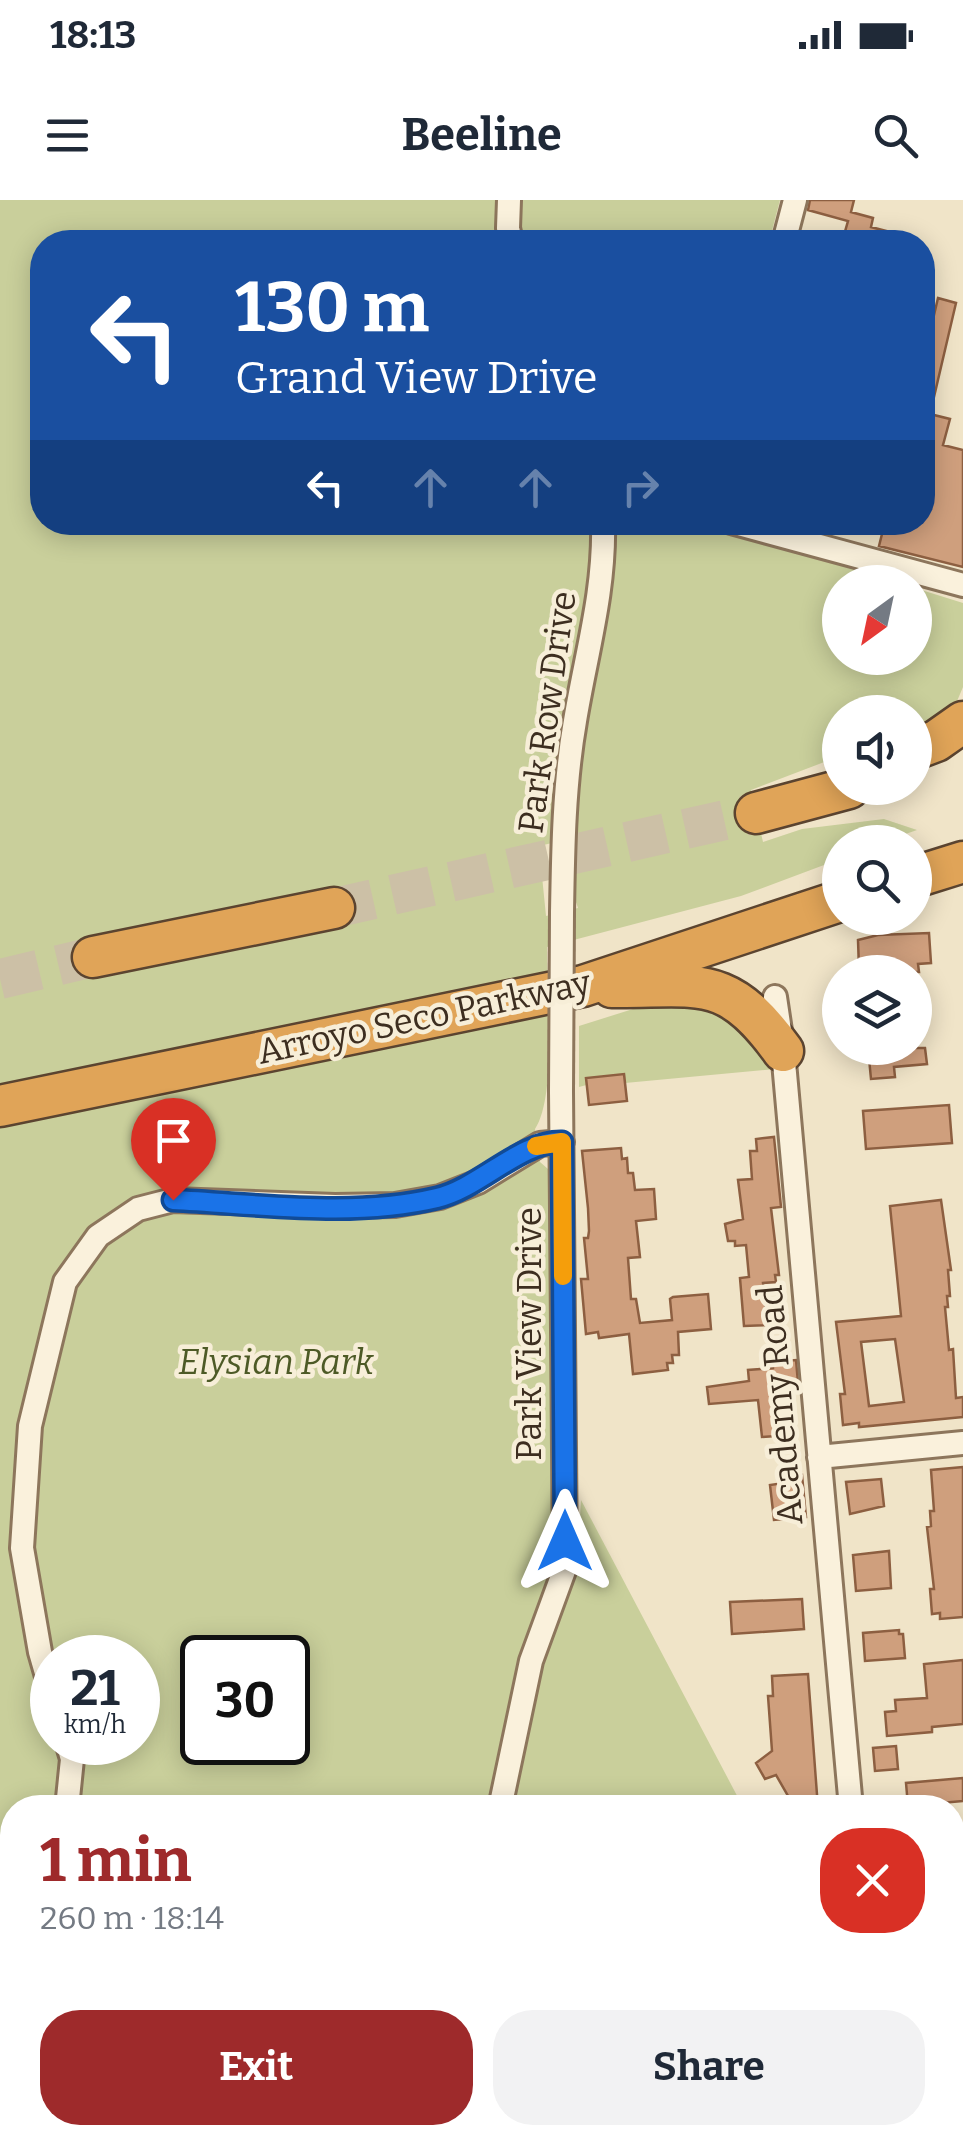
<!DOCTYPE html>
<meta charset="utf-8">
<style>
body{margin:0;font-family:Bitter,serif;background:#f2f2f3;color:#1f2937;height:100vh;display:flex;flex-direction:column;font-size:38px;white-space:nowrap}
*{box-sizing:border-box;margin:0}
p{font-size:32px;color:#747a83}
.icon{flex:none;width:55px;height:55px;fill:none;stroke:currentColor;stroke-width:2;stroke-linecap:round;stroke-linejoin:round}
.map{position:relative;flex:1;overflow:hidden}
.side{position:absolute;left:0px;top:1595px;width:965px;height:350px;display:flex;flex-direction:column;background:#fff;border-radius:40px 40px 0 0;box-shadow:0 5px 25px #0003}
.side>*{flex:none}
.top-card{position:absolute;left:30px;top:30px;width:905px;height:305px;border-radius:40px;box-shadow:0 5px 25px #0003;background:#1a4fa0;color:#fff;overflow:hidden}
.needle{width:65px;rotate:213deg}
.tools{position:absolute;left:822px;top:365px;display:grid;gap:20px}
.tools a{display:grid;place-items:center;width:110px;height:110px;border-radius:50%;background:#fff;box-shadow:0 5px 25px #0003;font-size:50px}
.speed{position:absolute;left:30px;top:1435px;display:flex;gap:20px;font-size:50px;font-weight:700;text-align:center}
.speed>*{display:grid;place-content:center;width:130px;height:130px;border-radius:50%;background:#fff;box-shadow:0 5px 25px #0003;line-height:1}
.speed small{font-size:25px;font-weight:400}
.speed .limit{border:5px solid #111;border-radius:15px;background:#fff;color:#111}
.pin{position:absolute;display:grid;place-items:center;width:85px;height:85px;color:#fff;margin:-102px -42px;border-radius:50% 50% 50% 0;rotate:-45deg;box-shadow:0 0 10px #0007}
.pin .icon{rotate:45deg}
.me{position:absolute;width:110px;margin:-55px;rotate:0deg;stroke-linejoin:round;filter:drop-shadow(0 0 8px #0008)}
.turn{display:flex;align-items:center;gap:35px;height:210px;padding:0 40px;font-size:45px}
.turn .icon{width:130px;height:130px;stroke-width:2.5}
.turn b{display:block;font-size:70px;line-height:85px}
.lanes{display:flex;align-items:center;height:95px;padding:0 40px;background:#0003;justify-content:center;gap:50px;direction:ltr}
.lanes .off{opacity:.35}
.round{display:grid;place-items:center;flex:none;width:105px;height:105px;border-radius:40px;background:#f2f2f3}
.head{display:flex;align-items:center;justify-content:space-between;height:170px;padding:0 40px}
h1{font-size:60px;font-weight:700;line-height:75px;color:#9e2a2b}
.button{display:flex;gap:20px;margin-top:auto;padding:20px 40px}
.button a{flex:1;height:115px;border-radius:40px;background:#9e2a2b;color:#fff;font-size:40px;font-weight:700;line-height:115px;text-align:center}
.button a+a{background:#f2f2f3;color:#1f2937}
.status{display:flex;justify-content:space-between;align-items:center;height:70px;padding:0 50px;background:#fff;direction:ltr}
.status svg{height:28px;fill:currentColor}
header{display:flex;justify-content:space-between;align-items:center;height:130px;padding:0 40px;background:#fff;font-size:45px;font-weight:700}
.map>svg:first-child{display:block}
.green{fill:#c9cf9b;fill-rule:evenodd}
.building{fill:#cf9f7d;stroke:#8d5f41;stroke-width:2.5;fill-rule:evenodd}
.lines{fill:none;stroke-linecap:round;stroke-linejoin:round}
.motorway-tunnel{stroke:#ccc0a6;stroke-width:40;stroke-dasharray:40 20;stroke-linecap:butt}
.minor-casing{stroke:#8d765c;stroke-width:28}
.motorway-casing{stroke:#5b4430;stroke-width:45}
.minor{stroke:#faf1dc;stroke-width:22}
.motorway{stroke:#e0a458;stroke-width:40}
.minor-bridge-casing{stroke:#8d765c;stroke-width:28;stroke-linecap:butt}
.minor-bridge{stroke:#faf1dc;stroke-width:22}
.route-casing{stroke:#114b97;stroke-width:25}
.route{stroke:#1a73e8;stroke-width:18}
.slow{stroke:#f59e0b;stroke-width:18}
.labels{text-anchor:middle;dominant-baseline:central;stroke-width:9;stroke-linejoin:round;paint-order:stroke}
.street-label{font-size:35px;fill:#3d2e20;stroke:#f7eed8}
.park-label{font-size:35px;font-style:italic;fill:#4d5a26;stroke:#f7eed8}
</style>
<div class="status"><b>18:13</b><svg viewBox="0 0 49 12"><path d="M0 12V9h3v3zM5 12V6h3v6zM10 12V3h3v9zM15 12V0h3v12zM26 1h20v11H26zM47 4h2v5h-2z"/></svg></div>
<header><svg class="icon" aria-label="menu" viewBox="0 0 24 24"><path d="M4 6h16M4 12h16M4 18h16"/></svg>Beeline<svg class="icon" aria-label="search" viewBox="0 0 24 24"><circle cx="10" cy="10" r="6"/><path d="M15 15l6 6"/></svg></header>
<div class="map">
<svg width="963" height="1945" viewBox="0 0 963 1945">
<rect width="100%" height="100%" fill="#f0e4c8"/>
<path class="green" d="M0,0H780L769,42H42V322L703,323L898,382H840V458H915V388L963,403V487L952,513L915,529V512H840V556L751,590L763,642L802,629L884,619L917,630L883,642H840V659L741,696L547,747C547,791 557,896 535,929L540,962L548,969L557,1278L580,1319L581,1300L743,1607L12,1608V1932H919L925,1945H0ZM578,637L575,699L578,708L546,716L539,646ZM52,1458H138V1542H52ZM202,1458H288V1542H202Z
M688,799L754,828L775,869L625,883L624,875L579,887V826L633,809Z"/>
<path class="building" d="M810,0H854L851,12L873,18L871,27L909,37L908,42H842L848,21L808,10Z
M938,98L956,103L930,214L950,219L943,245L963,250V367L879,346L885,322H922V166Z
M929,733L931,763L918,764L919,772H861L859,769L858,740L878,735Z
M868,848H925L927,864L894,867L895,877L871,879Z
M624,874L627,901L589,905L586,878Z
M949,905L952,943L866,949L863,911Z
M774,937L781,1007L771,1008L779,1075H775L776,1082L763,1083L767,1125L744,1126L740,1078L749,1077L746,1045L735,1046V1041H728L725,1024L743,1019L738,980L752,979L750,951H757L756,939Z
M621,948L622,959L627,958L628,973H633L635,990L654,989L656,1019L636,1021L640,1057L628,1058L631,1099H636L640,1123L672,1120L670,1099L673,1097L708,1094L711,1129L678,1132L679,1155H672L673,1163H667L668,1170L633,1174L629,1134L599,1138L598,1132L586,1134L581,1079H588L584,1038H588L589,1031L588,1008L582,951Z
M941,1000L951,1070H948L950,1096H947L948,1107H945L949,1150L953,1149L956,1198L963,1197V1217L859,1227V1223L843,1225L840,1194H845L836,1122L901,1116L890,1006ZM895,1139L904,1202L869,1206L861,1142Z
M796,1160L798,1183L794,1184V1193H791L794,1224L790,1225L791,1235L762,1237L758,1200L709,1204L707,1187L749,1181L748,1170L773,1168V1162Z
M963,1267V1417L940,1419V1413L932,1414L930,1389H934L927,1327L931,1326L930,1311H934L931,1270Z
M802,1275L806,1317L774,1320L770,1285L784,1283L783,1277Z
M881,1279L884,1306L850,1314L846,1282Z
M889,1351L891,1388L856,1391L853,1355Z
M802,1399L804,1429L732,1434L730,1402Z
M899,1430V1434H903L905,1458L865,1461L863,1433Z
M963,1460V1524L932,1527V1532L887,1536L885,1512L896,1511L895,1500L927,1498L924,1464Z
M808,1474L818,1608H795L776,1575L765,1579L756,1563L772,1551L768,1496H773L772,1476Z
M896,1546L898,1569L875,1571L873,1548Z
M963,1578V1601L908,1606L906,1583Z"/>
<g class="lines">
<path class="motorway-tunnel" d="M334,708L756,613
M0,779L93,757"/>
<defs>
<path id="minor" d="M509,0L508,28L511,42
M784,42L795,0
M731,322L963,385
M562,713C563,649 564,584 575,521C586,454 605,391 603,322
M775,797L783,851L851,1608
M819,1257L963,1243
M52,1494L40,1452L22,1348L30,1226L65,1082L98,1036L138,1009L173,1000L335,1006L395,1005L440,997L478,982L540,944L562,942
M67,1608L72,1559L67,1542
M500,1608L531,1461L565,1368L561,891
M952,1815L963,1814
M113,1932L114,1945
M601,1932L606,1945
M928,1932L936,1945"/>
<path id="motorway" d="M915,549L936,541L963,522
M756,613L849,588
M915,677L963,662
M93,757L334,708
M612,787C700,788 726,772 783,851
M0,906L583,786L840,701"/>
</defs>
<use href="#minor" class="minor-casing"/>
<use href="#motorway" class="motorway-casing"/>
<use href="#minor" class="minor"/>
<use href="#motorway" class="motorway"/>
<defs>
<path id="minor-bridge" d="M561,891L562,713"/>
</defs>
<use href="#minor-bridge" class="minor-bridge-casing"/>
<use href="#minor-bridge" class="minor-bridge"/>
</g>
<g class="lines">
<defs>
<path id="route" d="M173,1000C259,1004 352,1018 437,998C480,988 520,941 562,942L565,1341"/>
</defs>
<use href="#route" class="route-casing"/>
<use href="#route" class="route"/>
<path class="slow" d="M536,946L562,942L563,1076"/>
</g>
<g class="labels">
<g class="street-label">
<text transform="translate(547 512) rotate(-82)">Park Row Drive</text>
<text transform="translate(424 817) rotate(-12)">Arroyo Seco Parkway</text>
<text transform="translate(529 1134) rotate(-90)">Park View Drive</text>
<text transform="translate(780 1205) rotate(-95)">Academy Road</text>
</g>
<g class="park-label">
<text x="276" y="1162">Elysian Park</text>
</g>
</g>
</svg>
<div class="tools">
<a><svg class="needle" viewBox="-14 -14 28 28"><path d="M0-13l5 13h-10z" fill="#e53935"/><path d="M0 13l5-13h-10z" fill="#747a83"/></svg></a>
<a><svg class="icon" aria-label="sound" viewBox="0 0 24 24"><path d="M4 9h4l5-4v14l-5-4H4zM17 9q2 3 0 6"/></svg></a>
<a><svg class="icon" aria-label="search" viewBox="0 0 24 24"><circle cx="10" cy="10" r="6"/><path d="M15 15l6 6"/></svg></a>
<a><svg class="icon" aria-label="layers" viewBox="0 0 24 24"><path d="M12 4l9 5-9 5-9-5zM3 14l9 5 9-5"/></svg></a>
</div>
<div class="speed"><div>21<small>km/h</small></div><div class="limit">30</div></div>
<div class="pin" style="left:173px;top:1000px;background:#d93025"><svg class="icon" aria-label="arrive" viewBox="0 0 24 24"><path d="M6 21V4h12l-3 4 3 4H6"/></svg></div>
<svg class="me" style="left:565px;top:1341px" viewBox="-20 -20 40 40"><path d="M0-17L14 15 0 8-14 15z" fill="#1a73e8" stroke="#fff" stroke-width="4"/></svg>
<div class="top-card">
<div class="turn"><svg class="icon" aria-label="left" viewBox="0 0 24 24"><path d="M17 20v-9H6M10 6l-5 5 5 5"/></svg><div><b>130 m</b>Grand View Drive</div></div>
<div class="lanes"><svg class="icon" aria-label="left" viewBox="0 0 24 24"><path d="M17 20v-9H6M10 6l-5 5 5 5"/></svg><svg class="icon off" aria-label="ahead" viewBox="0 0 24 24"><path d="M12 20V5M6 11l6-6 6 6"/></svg><svg class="icon off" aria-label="ahead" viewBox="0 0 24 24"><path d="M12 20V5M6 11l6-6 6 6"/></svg><svg class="icon off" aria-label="right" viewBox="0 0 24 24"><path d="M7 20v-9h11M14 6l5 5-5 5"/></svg></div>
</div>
<section class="side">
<div class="head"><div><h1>1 min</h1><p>260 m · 18:14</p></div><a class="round" style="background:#d93025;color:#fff"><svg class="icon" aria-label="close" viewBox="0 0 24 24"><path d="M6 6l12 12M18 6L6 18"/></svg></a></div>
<div class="button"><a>Exit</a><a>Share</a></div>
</section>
</div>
